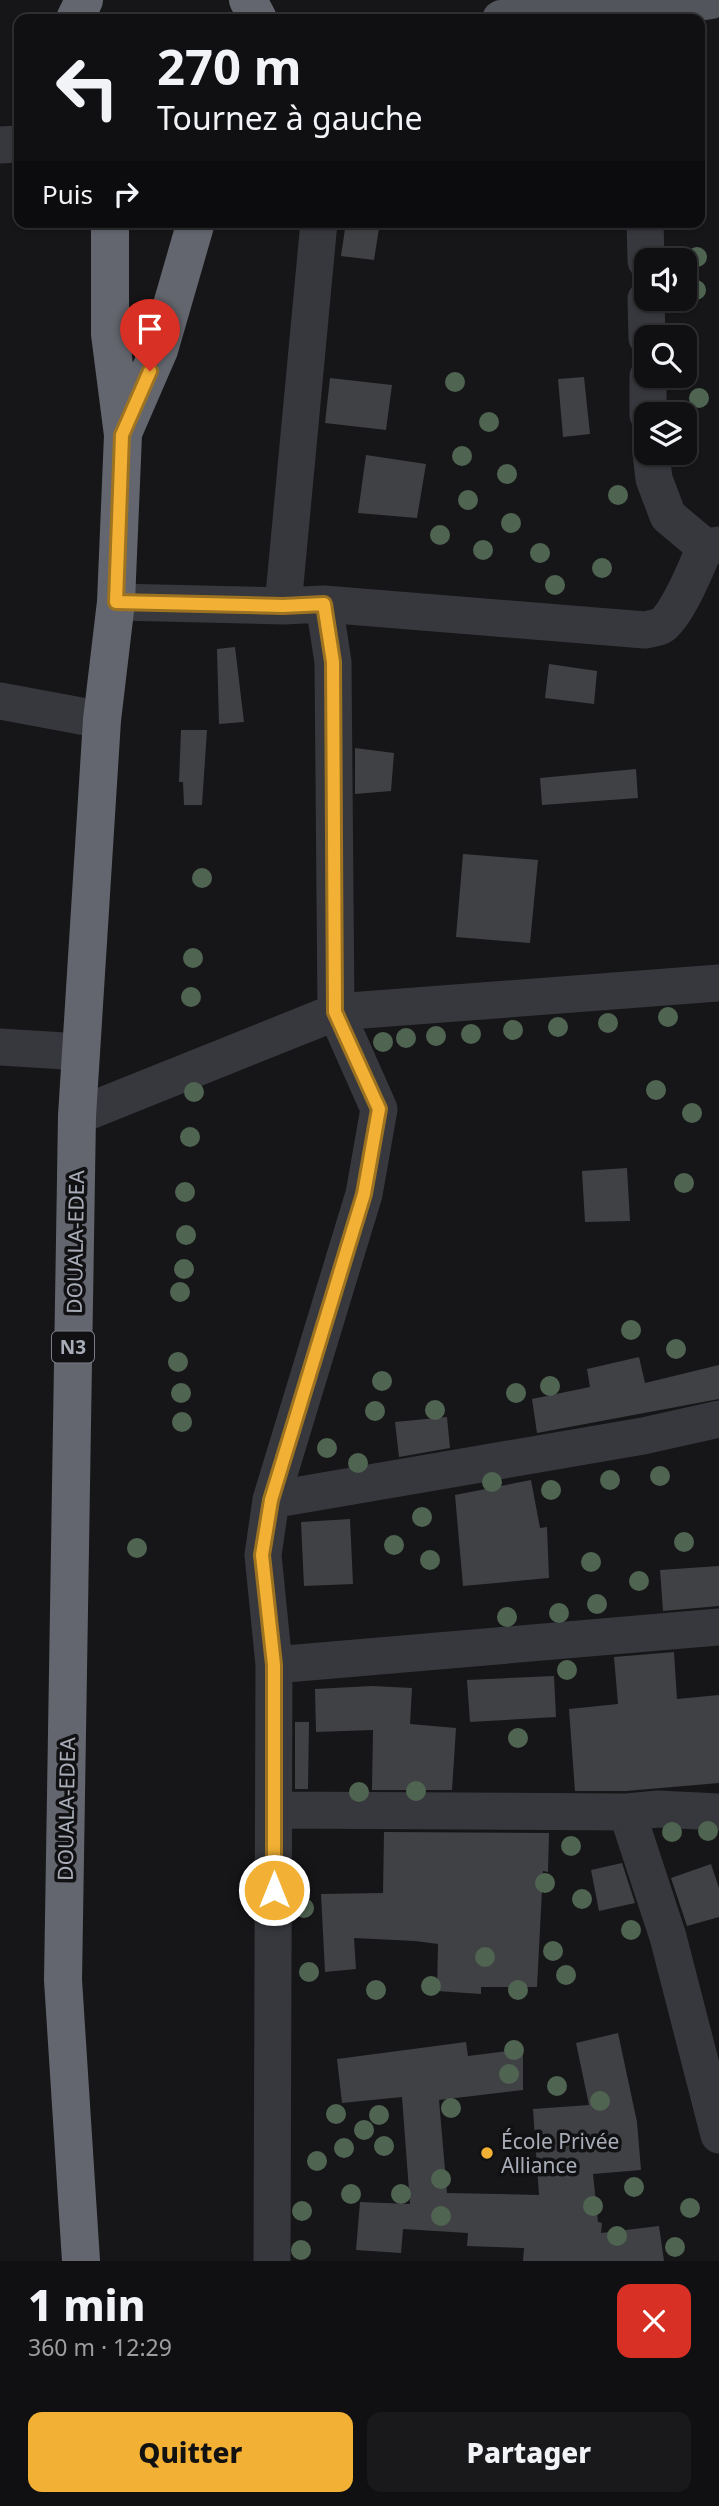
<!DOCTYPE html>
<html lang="fr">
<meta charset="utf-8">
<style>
body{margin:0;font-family:"Noto Sans",sans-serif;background:#19191b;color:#f1f3f6;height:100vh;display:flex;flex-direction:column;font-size:26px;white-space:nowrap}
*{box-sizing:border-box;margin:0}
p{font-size:23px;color:#9c9d9f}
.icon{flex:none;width:38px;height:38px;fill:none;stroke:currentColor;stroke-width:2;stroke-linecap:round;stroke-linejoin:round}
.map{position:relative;height:2261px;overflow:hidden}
.panel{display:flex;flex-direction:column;background:#101012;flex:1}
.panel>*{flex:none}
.top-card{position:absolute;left:14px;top:14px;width:691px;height:214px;border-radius:14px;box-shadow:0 2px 5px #0004,0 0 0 2px #303032;background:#101012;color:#f1f3f6;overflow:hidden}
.buttons{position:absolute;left:634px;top:248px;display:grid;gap:14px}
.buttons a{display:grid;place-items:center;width:63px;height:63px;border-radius:14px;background:#101012;box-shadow:0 2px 5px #0004,0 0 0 2px #303032;font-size:35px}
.pin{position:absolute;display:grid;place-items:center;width:60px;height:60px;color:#fff;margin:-72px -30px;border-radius:50% 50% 50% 0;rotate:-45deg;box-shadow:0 0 7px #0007}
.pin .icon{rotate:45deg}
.me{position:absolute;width:77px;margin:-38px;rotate:0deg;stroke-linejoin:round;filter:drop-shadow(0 0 5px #0008)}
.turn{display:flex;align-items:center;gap:24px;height:147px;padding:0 28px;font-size:32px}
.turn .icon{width:91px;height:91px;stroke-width:2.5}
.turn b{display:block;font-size:49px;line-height:60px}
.then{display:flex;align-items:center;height:66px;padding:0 28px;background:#0003;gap:14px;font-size:26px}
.round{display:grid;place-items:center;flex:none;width:74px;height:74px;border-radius:14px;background:#19191b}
.headline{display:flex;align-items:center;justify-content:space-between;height:119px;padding:0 28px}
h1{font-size:42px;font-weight:800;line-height:52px}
.action{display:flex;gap:14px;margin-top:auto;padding:14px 28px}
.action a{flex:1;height:80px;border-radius:14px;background:#f2b134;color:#111;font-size:28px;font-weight:800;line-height:80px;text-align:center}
.action a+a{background:#19191b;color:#f1f3f6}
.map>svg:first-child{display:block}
.building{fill:#404145}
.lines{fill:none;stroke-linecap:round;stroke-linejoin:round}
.minor{stroke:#37383d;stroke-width:37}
.major{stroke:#53555c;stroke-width:38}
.highway{stroke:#63666e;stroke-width:38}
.tree{fill:#506452}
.route-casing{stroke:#9d7322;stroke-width:18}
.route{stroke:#f2b134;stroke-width:12}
.poi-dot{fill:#f2b134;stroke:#111113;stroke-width:2.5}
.labels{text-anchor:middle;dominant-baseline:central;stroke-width:7;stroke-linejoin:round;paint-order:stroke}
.shield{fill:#111113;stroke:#7b7e86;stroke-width:2}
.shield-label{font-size:19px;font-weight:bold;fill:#a8adb8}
.street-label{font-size:21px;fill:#a8adb8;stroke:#111113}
.poi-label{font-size:21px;fill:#a8adb8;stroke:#111113;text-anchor:start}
</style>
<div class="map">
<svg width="719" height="2261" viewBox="0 0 719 2261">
<rect width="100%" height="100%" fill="#161618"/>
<path class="building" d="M346,222H380L374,260L341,256Z
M584,377L590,434L563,437L558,379Z
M330,378L392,385L386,430L325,423Z
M366,455L426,464L417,518L358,513Z
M235,647L244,722L219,724L217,649Z
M549,664L597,671L594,704L545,698Z
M181,730H207L202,805H184L183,782H179Z
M355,748L394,753L391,791L355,794Z
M636,769L638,798L542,805L540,778Z
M463,854L538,860L530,943L456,937Z
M627,1168L630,1221L585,1222L582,1171Z
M639,1357L645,1383L719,1365V1399L537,1433L532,1399L590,1387L587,1369Z
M447,1417L450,1448L399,1457L395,1422Z
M531,1480L540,1528L547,1527L549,1578L463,1586L455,1495Z
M350,1519L353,1584L304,1586L301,1522Z
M719,1566V1606L663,1611L660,1570Z
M674,1652L677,1699L719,1695V1783L626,1791H575L569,1709L618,1704L614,1657Z
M554,1676L556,1717L470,1722L467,1680Z
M372,1686L412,1688L410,1724L456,1728L452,1790H372L373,1730L316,1732L315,1689Z
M295,1722H309L308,1789H295Z
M384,1832L549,1833L548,1872L543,1871L537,1987H481V1994L437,1991L438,1944L415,1941L354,1938L356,1969L325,1972L321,1894L383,1893Z
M622,1863L635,1903L599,1911L591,1870Z
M711,1864L719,1888V1917L687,1926L671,1878Z
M618,2033L637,2122L641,2170L593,2174L598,2222L602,2223L601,2233L659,2226L664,2261H523L524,2248L467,2246L468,2233L403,2229L401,2253L356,2250L360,2202L410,2204L402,2097L342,2103L337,2059L466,2042L468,2056L523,2049V2090L439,2100L447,2193L539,2195L533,2109L589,2105L576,2043Z"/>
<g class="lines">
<path class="minor" d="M0,145L19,144
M645,222L646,261
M646,299L647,338
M648,376V415
M651,453L654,479L668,516L705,547L719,545
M116,602L283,606L324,604L333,662L336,1012L379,1109L364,1194L271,1500L263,1555L274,1665L272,2261
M324,604L645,630C650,629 656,628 661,626C676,618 698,564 705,547
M283,606L319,222
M0,701L102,720
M0,1047L81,1052
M77,1116L336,1012L719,983
M271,1500L643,1436L719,1419
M274,1665L719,1627
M275,1810L627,1812L658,1809L719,1812
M627,1812L668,1937L719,2135"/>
<path class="major" d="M501,19L642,11L711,0"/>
<path class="highway" d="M248,0L258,19
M75,19L84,0
M123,433L159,350L196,222
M81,2261L63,1980L77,1116L102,720L116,602L123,435L110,334V222"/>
</g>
<g class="tree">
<circle cx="697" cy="257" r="10"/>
<circle cx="696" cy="290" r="10"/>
<circle cx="455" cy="382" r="10"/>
<circle cx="699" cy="398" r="10"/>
<circle cx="489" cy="422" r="10"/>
<circle cx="462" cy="456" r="10"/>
<circle cx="507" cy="474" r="10"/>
<circle cx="618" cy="495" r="10"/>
<circle cx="468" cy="500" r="10"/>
<circle cx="511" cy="523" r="10"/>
<circle cx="440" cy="535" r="10"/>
<circle cx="483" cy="550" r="10"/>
<circle cx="540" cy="553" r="10"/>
<circle cx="602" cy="568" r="10"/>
<circle cx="555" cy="585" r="10"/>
<circle cx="202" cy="878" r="10"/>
<circle cx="193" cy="958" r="10"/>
<circle cx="191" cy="997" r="10"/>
<circle cx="668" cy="1017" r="10"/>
<circle cx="608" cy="1023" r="10"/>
<circle cx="558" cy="1027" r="10"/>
<circle cx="513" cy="1030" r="10"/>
<circle cx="471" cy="1034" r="10"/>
<circle cx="436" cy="1036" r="10"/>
<circle cx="406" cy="1038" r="10"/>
<circle cx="383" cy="1042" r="10"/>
<circle cx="656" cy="1090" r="10"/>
<circle cx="194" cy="1092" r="10"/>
<circle cx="692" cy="1113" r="10"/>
<circle cx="190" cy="1137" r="10"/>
<circle cx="684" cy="1183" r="10"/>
<circle cx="185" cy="1192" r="10"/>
<circle cx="186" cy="1235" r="10"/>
<circle cx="184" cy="1269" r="10"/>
<circle cx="180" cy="1292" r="10"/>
<circle cx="631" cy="1330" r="10"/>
<circle cx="676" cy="1349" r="10"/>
<circle cx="178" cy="1362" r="10"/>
<circle cx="382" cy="1381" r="10"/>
<circle cx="550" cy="1386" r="10"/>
<circle cx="181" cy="1393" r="10"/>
<circle cx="516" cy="1393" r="10"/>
<circle cx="435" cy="1410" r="10"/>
<circle cx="375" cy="1411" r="10"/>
<circle cx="182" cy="1422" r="10"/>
<circle cx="327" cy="1448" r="10"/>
<circle cx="358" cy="1463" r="10"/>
<circle cx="660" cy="1476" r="10"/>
<circle cx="610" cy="1480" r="10"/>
<circle cx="492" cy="1482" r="10"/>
<circle cx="551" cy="1490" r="10"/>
<circle cx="422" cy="1517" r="10"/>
<circle cx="684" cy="1542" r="10"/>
<circle cx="394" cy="1545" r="10"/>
<circle cx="137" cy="1548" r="10"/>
<circle cx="430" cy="1560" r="10"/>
<circle cx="591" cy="1562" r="10"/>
<circle cx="639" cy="1581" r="10"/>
<circle cx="597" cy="1604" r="10"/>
<circle cx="559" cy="1613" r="10"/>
<circle cx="507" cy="1617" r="10"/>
<circle cx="567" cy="1670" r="10"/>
<circle cx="518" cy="1738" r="10"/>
<circle cx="416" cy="1791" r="10"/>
<circle cx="359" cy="1792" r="10"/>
<circle cx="708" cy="1831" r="10"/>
<circle cx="672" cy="1832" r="10"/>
<circle cx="571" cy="1846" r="10"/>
<circle cx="545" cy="1883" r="10"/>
<circle cx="582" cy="1899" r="10"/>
<circle cx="304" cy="1908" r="10"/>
<circle cx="631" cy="1930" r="10"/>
<circle cx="553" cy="1951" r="10"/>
<circle cx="485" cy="1957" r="10"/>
<circle cx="309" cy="1972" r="10"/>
<circle cx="566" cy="1975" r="10"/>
<circle cx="431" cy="1986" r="10"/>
<circle cx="376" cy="1990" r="10"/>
<circle cx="518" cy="1990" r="10"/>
<circle cx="514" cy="2050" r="10"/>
<circle cx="509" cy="2074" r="10"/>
<circle cx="557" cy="2086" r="10"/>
<circle cx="600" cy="2101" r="10"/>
<circle cx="451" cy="2108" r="10"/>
<circle cx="336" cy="2114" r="10"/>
<circle cx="379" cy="2115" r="10"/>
<circle cx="364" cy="2130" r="10"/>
<circle cx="384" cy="2146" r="10"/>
<circle cx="344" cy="2148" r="10"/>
<circle cx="317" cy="2161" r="10"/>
<circle cx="441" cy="2179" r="10"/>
<circle cx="634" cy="2187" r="10"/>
<circle cx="351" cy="2194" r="10"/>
<circle cx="401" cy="2194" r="10"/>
<circle cx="593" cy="2206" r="10"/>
<circle cx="690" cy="2208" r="10"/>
<circle cx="302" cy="2211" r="10"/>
<circle cx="441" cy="2216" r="10"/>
<circle cx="617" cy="2236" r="10"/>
<circle cx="675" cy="2247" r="10"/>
<circle cx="301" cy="2250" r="10"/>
</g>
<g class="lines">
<defs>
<path id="route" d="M150,371L122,435L116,602L283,606L324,604L333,662L335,1012L379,1109L364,1194L271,1500L262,1555L274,1665V1890"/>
</defs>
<use href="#route" class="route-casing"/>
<use href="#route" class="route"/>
</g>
<circle class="poi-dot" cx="487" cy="2153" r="7"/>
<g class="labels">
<rect class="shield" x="52" y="1331.5" width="42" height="31" rx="5"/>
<g class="shield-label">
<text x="73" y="1347">N3</text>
</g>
<g class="street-label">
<text transform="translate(75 1242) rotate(-89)">DOUALA-EDEA</text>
<text transform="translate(66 1809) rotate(-89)">DOUALA-EDEA</text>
</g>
<g class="poi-label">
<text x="501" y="2141">École Privée<tspan x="501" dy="24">Alliance</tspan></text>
</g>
</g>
</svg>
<div class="buttons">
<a><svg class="icon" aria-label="sound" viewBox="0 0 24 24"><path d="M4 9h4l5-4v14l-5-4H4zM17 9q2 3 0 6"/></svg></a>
<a><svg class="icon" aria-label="search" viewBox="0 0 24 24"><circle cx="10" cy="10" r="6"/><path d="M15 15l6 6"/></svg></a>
<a><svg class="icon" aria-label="layers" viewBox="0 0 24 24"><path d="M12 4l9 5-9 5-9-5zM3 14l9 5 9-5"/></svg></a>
</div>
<div class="pin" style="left:150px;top:371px;background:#d93025"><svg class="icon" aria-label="arrive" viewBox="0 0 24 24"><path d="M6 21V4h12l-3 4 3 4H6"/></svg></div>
<svg class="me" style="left:274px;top:1890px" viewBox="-20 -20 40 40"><circle r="17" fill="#f2b134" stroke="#fff" stroke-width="3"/><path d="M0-11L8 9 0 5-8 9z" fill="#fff"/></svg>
<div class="top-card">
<div class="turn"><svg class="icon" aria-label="left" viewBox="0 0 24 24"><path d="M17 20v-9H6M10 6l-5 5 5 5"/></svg><div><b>270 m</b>Tournez à gauche</div></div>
<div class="then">Puis<svg class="icon" aria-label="right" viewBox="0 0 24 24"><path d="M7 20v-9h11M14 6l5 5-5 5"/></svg></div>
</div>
</div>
<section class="panel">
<div class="headline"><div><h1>1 min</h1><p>360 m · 12:29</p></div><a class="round" style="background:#d93025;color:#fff"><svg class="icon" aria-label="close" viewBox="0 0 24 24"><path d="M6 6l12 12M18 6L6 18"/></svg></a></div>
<div class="action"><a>Quitter</a><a>Partager</a></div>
</section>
